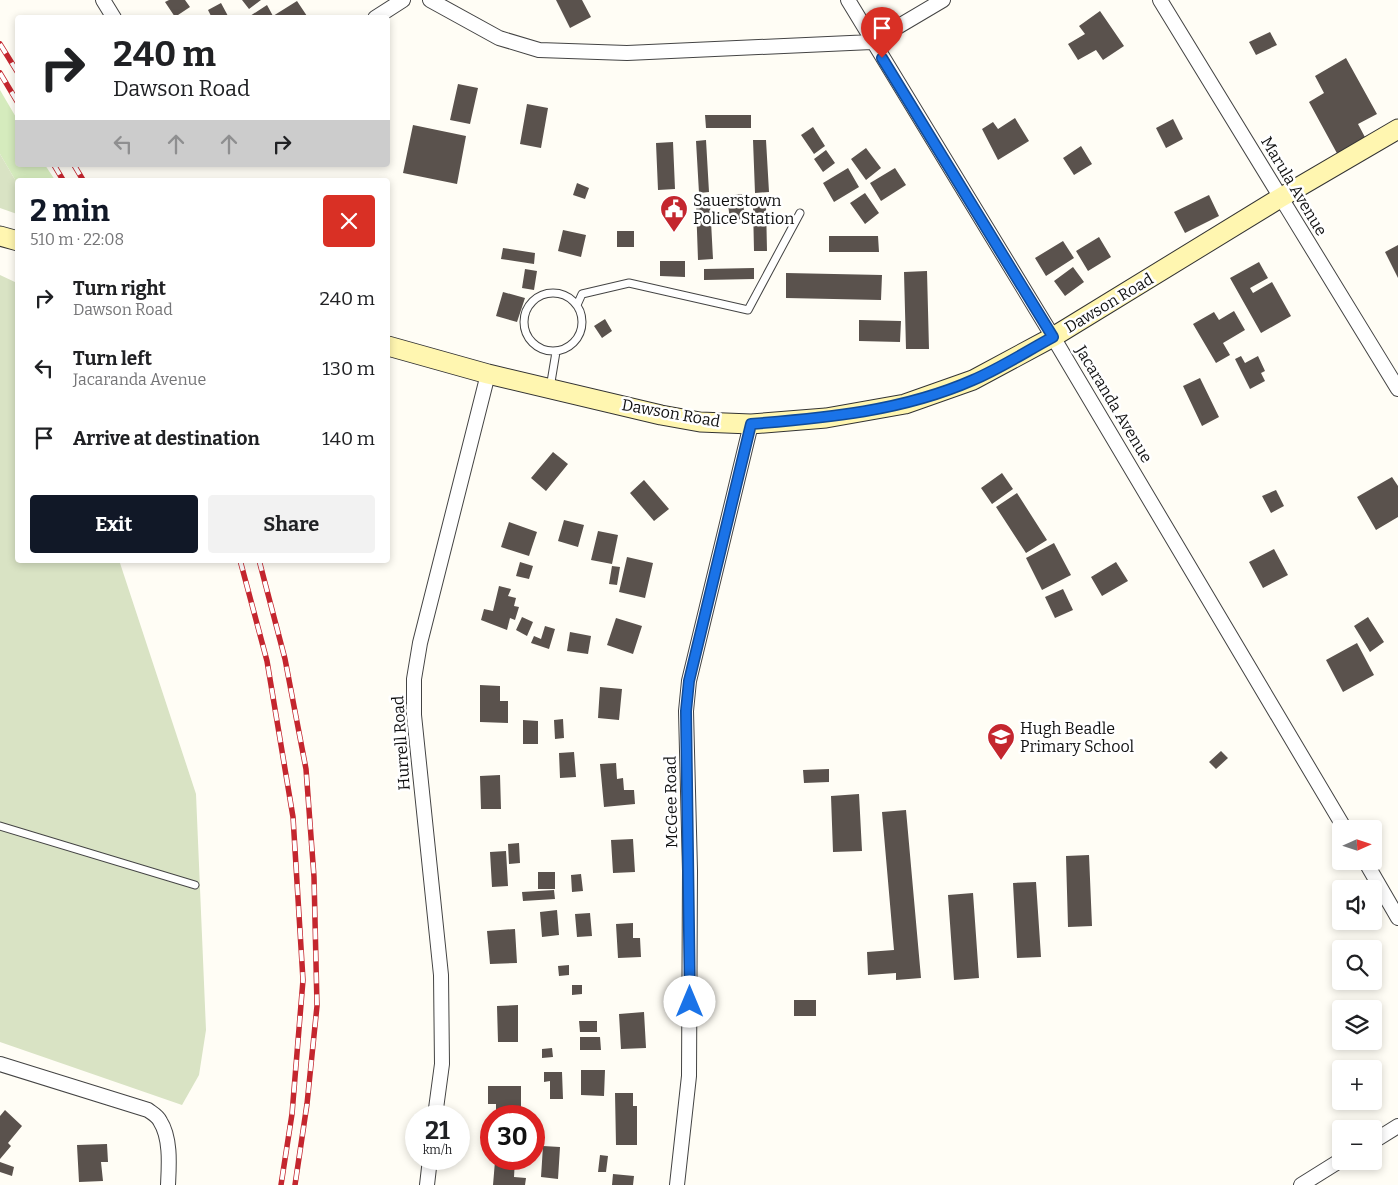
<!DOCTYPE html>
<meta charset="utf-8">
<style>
body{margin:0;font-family:Bitter,serif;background:#f2f2f2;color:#202124;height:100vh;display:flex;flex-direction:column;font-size:19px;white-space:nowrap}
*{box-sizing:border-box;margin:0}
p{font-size:16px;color:#757577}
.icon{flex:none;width:28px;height:28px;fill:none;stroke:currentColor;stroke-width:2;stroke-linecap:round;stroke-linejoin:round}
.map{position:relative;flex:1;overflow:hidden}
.sheet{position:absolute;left:15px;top:178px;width:375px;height:385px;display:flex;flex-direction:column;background:#fff;border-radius:5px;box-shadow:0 2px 8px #0003}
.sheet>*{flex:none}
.guide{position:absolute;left:15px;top:15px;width:375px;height:152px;border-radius:5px;box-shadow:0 2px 8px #0003;background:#fff;color:#202124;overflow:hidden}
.needle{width:32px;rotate:87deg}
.buttons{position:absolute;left:1332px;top:820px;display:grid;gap:10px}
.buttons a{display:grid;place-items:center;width:50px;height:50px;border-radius:5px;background:#fff;box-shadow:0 2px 8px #0003;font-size:25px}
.speed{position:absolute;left:405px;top:1105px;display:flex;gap:10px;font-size:25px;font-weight:700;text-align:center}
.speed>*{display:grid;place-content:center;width:65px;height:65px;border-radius:50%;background:#fff;box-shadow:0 2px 8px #0003;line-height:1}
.speed small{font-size:12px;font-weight:400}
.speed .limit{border:8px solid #d22;background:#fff;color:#111}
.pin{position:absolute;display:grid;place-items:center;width:42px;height:42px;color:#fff;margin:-51px -21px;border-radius:50% 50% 50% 0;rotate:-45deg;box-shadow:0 0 5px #0007}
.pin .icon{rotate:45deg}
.me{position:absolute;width:55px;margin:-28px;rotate:0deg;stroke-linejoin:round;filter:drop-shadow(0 0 4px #0008)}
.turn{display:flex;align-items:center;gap:18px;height:105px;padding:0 15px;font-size:22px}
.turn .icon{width:65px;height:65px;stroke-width:2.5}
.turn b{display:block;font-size:35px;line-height:42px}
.lanes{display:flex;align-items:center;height:48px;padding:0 15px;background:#0003;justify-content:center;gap:25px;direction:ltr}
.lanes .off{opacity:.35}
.round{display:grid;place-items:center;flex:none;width:52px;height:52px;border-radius:5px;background:#f2f2f2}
.summary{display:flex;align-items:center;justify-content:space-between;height:85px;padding:0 15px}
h1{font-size:30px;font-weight:700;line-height:38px;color:#111827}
.cta{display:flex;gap:10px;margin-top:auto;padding:10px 15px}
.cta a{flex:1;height:58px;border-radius:5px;background:#111827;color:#fff;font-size:20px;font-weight:700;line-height:58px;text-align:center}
.cta a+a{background:#f2f2f2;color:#202124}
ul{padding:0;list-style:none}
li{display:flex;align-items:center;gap:15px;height:70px;padding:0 15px}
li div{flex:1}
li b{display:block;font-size:19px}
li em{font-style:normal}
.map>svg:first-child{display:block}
.green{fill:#d5ebbd}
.cemetery{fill:#d9e3c4}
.building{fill:#5a524d}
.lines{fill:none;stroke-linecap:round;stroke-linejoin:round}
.lane-casing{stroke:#444;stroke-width:9}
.street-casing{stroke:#444;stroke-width:16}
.secondary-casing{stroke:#333;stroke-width:21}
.lane{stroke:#fff;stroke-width:7}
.street{stroke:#fff;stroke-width:14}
.secondary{stroke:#fff6b0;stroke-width:19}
.rail-casing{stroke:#c4262e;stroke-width:5.5}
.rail{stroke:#fff;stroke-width:4;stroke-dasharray:11;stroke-linecap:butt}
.route-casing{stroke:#114b97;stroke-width:12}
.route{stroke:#1a73e8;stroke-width:9}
.labels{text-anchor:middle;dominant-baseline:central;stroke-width:5;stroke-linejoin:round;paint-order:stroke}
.street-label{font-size:16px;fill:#111;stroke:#fff}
.poi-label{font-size:16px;fill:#111;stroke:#fff;text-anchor:start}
</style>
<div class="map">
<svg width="1398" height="1185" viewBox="0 0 1398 1185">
<rect width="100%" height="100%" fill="#fffdf5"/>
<path class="green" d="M0,90L17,119L18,165H45L55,180H18L17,183L0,154Z"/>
<path class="cemetery" d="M0,154L17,183V214L0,208Z
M0,275L17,283L18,560H119L196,794L206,1030L199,1075L182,1105L0,1042Z"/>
<path class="building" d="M169,0H185L190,7L175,17L165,2Z
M242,0H261L249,9Z
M556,0H582L591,17L570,28Z
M297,1L307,16L305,18L250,16L267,5L273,16Z
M221,3L228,16L212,18L208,10Z
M1100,11L1124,46L1103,60L1096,50L1078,60L1068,44L1085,34L1079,26Z
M1270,32L1277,45L1256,55L1249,42Z
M1346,58L1377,114L1358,124L1367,141L1339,157L1309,102L1324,93L1315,76Z
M458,84L478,88L470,124L450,120Z
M527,104L548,108L541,148L520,144Z
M705,115H751V128H706Z
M1015,118L1029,141L998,160L982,129L993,122L998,129Z
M1173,119L1183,139L1166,148L1156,128Z
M413,125L466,136L457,184L403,173Z
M813,127L825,146L814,154L801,135Z
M706,140L709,192L699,193L696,141Z
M753,140H766L769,192L755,193Z
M673,142L675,189L658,190L656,143Z
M1081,146L1092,164L1074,175L1063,158Z
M866,148L881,168L866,180L851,159Z
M826,150L835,163L823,172L814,159Z
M848,168L859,187L834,202L823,183Z
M895,168L906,185L881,201L870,183Z
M577,183L589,188L585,199L573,195Z
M865,193L879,213L865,224L850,203Z
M742,194L745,219L730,220L727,196Z
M1209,195L1219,216L1185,233L1174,212Z
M710,202L713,259L698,260L696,203Z
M766,204L767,251H754L753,205Z
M563,230L586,235L581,257L558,251Z
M617,231H634V247H617Z
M829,236H878L879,252H829Z
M1099,237L1111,257L1088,271L1076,251Z
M1063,241L1074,258L1046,276L1035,258Z
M1398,245V278L1385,252Z
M503,248L535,253L534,264L501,259Z
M660,261H685V277L660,276Z
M1259,262L1268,278L1250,288L1253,293L1272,282L1291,316L1261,333L1230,278Z
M1073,267L1084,282L1065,296L1054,281Z
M754,268V279L704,280V269Z
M525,269L537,271L534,290L522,288Z
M927,271L929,349H906L904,272Z
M786,273L882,275L881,300L786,298Z
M503,292L525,298L517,322L496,316Z
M1234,311L1245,330L1223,343L1230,355L1216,363L1193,324L1214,312L1219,320Z
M605,319L612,331L602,338L594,326Z
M859,320L901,321L900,342L859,341Z
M1241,356L1245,363L1258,356L1265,371L1261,373L1265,381L1250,389L1235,359Z
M1200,378L1219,417L1202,426L1183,386Z
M553,452L568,464L546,491L531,478Z
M1002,473L1013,489L992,504L981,488Z
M1392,477L1398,486V517L1376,530L1357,497Z
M644,480L669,509L654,521L630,493Z
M1276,490L1284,506L1271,513L1262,496Z
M1017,493L1047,540L1026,553L996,507Z
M564,520L584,525L578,547L558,541Z
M509,522L537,532L529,556L501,547Z
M598,531L618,535L612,564L591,560Z
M1054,543L1071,575L1042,590L1026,558Z
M1274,549L1288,575L1263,588L1249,562Z
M627,557L653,563L645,598L619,592Z
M520,562L533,566L529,579L516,576Z
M1116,562L1128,581L1102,596L1091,577Z
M612,566L620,567L617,585L609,584Z
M499,586L511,589L508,596L516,598L514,606L519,607L515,620L510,618L507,630L481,620L484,609L493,611Z
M1063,589L1073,610L1055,618L1045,597Z
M522,617L533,622L527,636L516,630Z
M1368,617L1384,642L1370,652L1354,626Z
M616,618L642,626L633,654L607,645Z
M545,626L555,629L549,649L531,643L534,636L541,639Z
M570,632L591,636L588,654L567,651Z
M1357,643L1374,675L1343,692L1326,660Z
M480,685L500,686V701H508V723L480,722Z
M600,687L622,689L619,720L598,718Z
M563,719L564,738L555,739L554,720Z
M523,720L538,721V744H523Z
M1221,751L1228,758L1216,769L1209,762Z
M574,752L576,777L560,778L559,753Z
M616,763L617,779L623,778L624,790H634L635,804L604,807L600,764Z
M829,769V782L804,783L803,770Z
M500,775L501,809H481L480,776Z
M859,794L862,851L833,852L831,796Z
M906,810L921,978L896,980V973L868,975L867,952L894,950L882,812Z
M633,839L635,872L613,873L611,840Z
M519,843L520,863L509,864L508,844Z
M506,851L508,886L492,887L490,852Z
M1089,855L1092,926L1068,927L1066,856Z
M538,872H555V889H538Z
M581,874L583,891L572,892L571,875Z
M1036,882L1041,957L1017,958L1013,883Z
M554,890L555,899L523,901L522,892Z
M973,893L979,978L954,980L948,895Z
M557,910L559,935L542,937L540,912Z
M590,913L592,936L577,937L575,914Z
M633,923V938H640L641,957L618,958L616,924Z
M515,929L517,963L490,964L487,931Z
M569,965V975L559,976L558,966Z
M572,985H582V994L572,995Z
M794,1000H816V1016H794Z
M518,1005V1042H498L497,1006Z
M644,1012L646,1048L621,1049L619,1014Z
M579,1021H597V1032H580Z
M580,1037H600L601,1050H580Z
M552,1048L553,1057L542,1058V1049Z
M581,1070H605L604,1096L581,1095Z
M544,1072H562L563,1099H550V1081L544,1082Z
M488,1086H521V1116H496V1104H488Z
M615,1093H633V1106H637V1145H616Z
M5,1110L22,1126L8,1143L11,1146L0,1159V1116Z
M107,1144L108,1162H101L103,1181L79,1182L77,1145Z
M543,1146L560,1147L558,1179L541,1177Z
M600,1155L608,1156L606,1172H598Z
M503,1159H515L514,1177L526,1178L525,1185H493L495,1161H502Z
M0,1162L14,1167L12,1176L0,1172Z
M613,1174L634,1176L633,1185H612Z"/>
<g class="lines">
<defs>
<path id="lane" d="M524 322a29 29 0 1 1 58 0a29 29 0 1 1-58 0Z
M577,305L582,294L629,283L748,310L800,213
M550,388L556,352
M0,826L195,885"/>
<path id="street" d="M103,0L114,18
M430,0L499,38L539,50L627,53L872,42L943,0
M848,0L1053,337L1345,829
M1160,0L1398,389
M375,18L403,0
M1365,861L1398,918
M0,1064L148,1110C152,1113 158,1116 160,1121C171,1138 169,1165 168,1185
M435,1116L442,1064L441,975L414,715V679L420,643L488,374
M1374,1141L1398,1126
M427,1185L430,1159
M677,1185L689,1076L690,871L686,711L689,681L751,424
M1301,1185L1341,1160"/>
<path id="secondary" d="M0,236L18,241
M388,346L488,374L661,415L700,422L751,424L826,418L905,404L973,380L1053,337L1280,198L1398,129"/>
</defs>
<use href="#lane" class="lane-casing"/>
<use href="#street" class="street-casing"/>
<use href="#secondary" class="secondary-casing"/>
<use href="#lane" class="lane"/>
<use href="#street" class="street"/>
<use href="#secondary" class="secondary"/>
<defs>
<path id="rail" d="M0,44L18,73
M0,73L18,103
M54,165L63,180
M74,165L83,180
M240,560L267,661L293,817L303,980L292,1114L281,1185
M259,560L285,659L306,769L314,877L317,1006L307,1104L295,1185"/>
</defs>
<use href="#rail" class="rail-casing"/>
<use href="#rail" class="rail"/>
</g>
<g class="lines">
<defs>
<path id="route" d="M690,1002L686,711L689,681L751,424C826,418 903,411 973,380C1001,368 1027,351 1053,337L882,58"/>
</defs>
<use href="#route" class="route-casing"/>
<use href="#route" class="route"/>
</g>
<defs>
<symbol id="civic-pin" viewBox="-11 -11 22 30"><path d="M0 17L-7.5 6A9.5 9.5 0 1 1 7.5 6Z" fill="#c4262e" stroke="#fff"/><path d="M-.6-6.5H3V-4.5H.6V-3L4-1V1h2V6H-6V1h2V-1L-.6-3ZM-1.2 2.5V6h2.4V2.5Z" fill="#fff"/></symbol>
<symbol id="school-pin" viewBox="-11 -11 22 30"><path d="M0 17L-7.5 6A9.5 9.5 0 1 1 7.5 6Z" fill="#c4262e" stroke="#fff"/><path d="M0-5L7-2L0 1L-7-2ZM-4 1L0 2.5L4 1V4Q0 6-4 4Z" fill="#fff"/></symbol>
</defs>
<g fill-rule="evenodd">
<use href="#civic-pin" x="658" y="193" width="32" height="43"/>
<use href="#school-pin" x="985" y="721" width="32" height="43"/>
</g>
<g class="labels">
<g class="street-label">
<text transform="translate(1294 186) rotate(59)">Marula Avenue</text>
<text transform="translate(1109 303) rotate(-31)">Dawson Road</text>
<text transform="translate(1114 404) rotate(59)">Jacaranda Avenue</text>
<text transform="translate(671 413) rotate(10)">Dawson Road</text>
<text transform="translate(401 743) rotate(-94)">Hurrell Road</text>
<text transform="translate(671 802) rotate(-91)">McGee Road</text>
</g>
<g class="poi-label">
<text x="693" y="200">Sauerstown<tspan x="693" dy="18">Police Station</tspan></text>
<text x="1020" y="728">Hugh Beadle<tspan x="1020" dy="18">Primary School</tspan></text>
</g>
</g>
</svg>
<div class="buttons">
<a><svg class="needle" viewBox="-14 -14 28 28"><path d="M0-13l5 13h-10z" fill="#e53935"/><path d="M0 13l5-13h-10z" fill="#757577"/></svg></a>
<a><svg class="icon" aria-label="sound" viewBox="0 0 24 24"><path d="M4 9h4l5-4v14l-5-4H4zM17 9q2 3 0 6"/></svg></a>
<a><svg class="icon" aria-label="search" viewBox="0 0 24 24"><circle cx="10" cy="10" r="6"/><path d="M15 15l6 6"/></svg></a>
<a><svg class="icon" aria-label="layers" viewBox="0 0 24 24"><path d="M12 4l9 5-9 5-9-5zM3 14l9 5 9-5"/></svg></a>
<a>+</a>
<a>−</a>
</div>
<div class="speed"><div>21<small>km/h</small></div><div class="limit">30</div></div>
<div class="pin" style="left:882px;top:58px;background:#d93025"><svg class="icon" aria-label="arrive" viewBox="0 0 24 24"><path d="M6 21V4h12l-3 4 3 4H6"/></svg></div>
<svg class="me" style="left:690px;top:1002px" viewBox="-20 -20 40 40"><circle r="19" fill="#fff"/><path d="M0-13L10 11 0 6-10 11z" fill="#1a73e8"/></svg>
<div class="guide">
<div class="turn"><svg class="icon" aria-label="right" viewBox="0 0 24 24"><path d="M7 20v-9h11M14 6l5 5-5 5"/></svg><div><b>240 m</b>Dawson Road</div></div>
<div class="lanes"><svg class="icon off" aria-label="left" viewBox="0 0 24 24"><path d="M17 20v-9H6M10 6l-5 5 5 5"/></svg><svg class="icon off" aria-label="ahead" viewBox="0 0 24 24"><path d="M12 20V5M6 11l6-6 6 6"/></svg><svg class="icon off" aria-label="ahead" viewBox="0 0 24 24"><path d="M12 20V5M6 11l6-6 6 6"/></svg><svg class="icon" aria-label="right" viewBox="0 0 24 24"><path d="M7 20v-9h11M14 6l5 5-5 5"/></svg></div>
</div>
<section class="sheet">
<div class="summary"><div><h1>2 min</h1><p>510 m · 22:08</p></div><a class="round" style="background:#d93025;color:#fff"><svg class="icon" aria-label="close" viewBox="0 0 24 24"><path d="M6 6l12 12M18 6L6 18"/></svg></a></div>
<ul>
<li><svg class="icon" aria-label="right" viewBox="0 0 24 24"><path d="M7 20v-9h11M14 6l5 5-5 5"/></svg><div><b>Turn right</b><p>Dawson Road</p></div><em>240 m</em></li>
<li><svg class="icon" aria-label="left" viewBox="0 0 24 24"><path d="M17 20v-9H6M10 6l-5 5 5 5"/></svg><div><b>Turn left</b><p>Jacaranda Avenue</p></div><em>130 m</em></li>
<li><svg class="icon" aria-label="arrive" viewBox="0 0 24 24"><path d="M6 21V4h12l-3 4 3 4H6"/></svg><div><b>Arrive at destination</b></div><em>140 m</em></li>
</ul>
<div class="cta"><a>Exit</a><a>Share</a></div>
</section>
</div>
